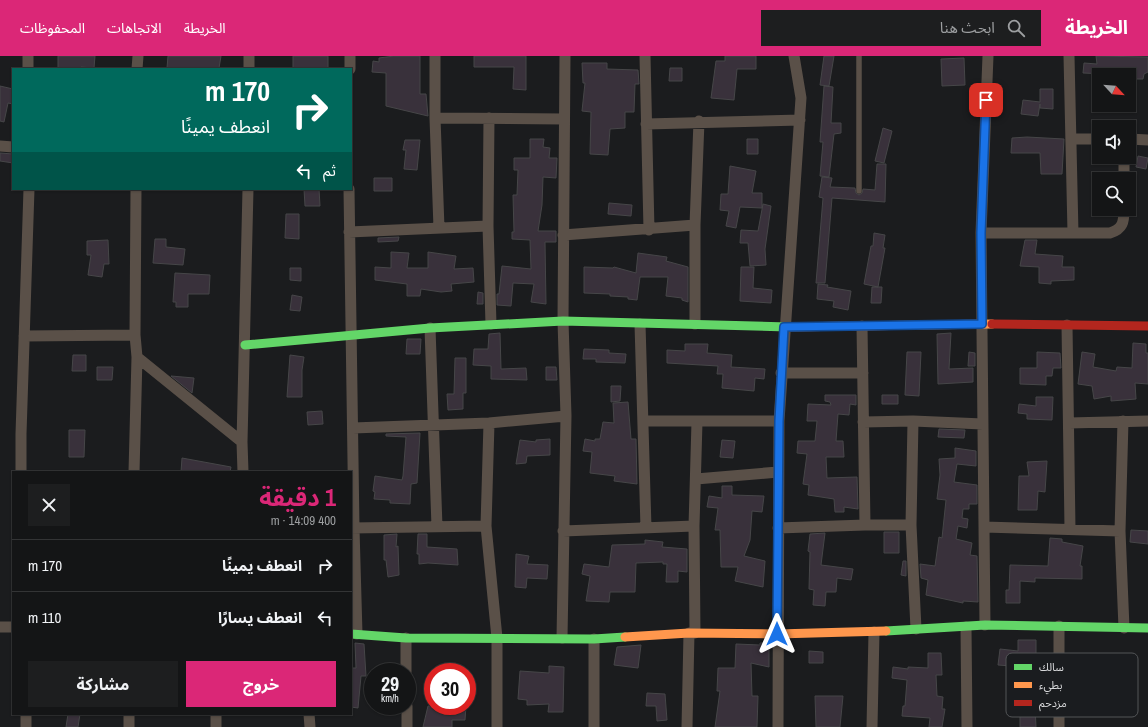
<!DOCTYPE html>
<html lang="ar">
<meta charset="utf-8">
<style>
body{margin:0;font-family:"Archivo Narrow","Noto Sans Arabic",sans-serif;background:#1d1e1f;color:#f1f3f6;direction:rtl;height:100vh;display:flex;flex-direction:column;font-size:15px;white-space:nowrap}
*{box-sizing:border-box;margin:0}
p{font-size:13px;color:#9d9fa1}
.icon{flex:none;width:22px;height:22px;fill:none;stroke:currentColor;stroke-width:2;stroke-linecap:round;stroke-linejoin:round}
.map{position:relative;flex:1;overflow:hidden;direction:ltr}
.side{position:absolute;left:12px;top:415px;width:340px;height:244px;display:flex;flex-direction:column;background:#141516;border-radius:0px;box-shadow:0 1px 3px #0004,0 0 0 1px #333435;direction:rtl}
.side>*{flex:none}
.hud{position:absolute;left:12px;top:12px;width:340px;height:122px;border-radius:0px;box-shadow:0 1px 3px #0004,0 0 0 1px #333435;direction:rtl;background:#00695c;color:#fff;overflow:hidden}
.needle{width:26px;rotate:116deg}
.controls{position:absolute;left:1092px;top:12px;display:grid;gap:8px}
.controls a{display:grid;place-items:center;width:44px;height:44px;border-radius:0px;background:#141516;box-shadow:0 1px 3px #0004,0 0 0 1px #333435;font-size:20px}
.speed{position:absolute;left:364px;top:607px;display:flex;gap:8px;font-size:20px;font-weight:700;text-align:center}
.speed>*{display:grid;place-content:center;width:52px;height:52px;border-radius:50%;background:#141516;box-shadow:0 1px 3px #0004,0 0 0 1px #333435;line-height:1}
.speed small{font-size:10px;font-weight:400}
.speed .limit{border:6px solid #d22;background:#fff;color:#111}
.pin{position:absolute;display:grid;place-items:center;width:34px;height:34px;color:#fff;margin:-17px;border-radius:8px;box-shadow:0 2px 6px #0006}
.me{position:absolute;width:44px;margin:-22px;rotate:0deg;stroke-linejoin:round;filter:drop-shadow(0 0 3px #0008)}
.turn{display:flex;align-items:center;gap:14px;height:84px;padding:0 16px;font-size:18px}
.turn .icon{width:52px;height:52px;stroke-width:2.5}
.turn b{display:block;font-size:28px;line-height:34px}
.then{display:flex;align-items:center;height:38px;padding:0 16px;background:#0003;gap:8px;font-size:15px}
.round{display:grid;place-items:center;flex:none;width:42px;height:42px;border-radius:0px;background:#1d1e1f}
.overview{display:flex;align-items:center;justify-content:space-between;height:68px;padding:0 16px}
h1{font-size:24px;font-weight:700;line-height:30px;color:#db2777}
.primary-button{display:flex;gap:8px;margin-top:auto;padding:8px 16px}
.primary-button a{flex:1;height:46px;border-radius:0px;background:#db2777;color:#fff;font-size:16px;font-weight:700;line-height:46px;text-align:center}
.primary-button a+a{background:#1d1e1f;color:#f1f3f6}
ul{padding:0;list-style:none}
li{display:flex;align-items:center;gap:12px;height:52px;padding:0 16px;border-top:1px solid #333435}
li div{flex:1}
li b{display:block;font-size:15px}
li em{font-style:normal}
header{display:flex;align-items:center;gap:24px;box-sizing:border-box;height:56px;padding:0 20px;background:#db2777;color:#fff}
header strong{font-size:19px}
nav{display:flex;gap:22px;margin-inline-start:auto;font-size:14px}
.search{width:280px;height:36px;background:#1d1e1f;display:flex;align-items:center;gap:10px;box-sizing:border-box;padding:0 14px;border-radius:0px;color:#9d9fa1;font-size:15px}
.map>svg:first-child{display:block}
.building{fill:#39313b;stroke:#464648}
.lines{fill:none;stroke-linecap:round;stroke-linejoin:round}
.lane{stroke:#5a5048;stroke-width:5.5}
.street{stroke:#5a5048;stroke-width:11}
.fast{stroke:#63d668;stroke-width:9}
.slow{stroke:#ff974d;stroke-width:9}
.jam{stroke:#b3261e;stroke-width:9}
.route-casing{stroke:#114b97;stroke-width:10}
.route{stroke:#1a73e8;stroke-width:7}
.key{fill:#1a1c1f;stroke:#535557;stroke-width:1}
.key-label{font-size:11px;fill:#d8d9db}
</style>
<header>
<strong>الخريطة</strong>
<div class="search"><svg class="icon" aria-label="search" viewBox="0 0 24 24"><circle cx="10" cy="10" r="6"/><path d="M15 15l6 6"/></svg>ابحث هنا</div>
<nav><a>الخريطة</a><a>الاتجاهات</a><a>المحفوظات</a></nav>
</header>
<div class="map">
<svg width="1148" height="671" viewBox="0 0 1148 671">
<rect width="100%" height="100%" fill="#1b1c1e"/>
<path class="building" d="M58,0H95L94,12L81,11V13H58Z
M168,0H221L219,12H167Z
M293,0H328V13H293Z
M394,0H420V38H426L428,60L386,50V17L372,16L373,5L379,6V2Z
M474,0H526V34L513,33L514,11H474Z
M725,0H756V13H737L734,44L711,42L716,5H725Z
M824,0H834L829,30L820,29Z
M1096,0L1148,1V16L1144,18L1143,23H1129V19L1083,17L1084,7L1097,8Z
M964,2L965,29L942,30L941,3Z
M582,7H607V13L638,14L639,28H635L634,56H625V72L610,73L608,99L590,98L591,56L582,55L585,27H583Z
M670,12H682V25H669Z
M0,30L13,33V48L8,47L4,66L0,65Z
M824,30L833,31L831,67H841V77L834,78L829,121L820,120L823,86H820Z
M1040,33H1053V53L1040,52V48L1038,60L1021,58L1023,44L1040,46Z
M883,72L892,75L884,107L875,105Z
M1027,81L1064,83L1062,118H1041L1040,97H1011L1012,82Z
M530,83H544L543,91L550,92L549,102H557L556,122L543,121L542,149L538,175H556V186H545L546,248L531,246L534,228L513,227L511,250L497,249V238H499L502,210L531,213L530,184L512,183V176H514L513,139H517L518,114H514V102H530Z
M747,83H758V98H747Z
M405,84H420L417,114L404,113L406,94H403Z
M0,97L13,98V107L0,105Z
M1138,100L1148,102L1146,113L1136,111Z
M877,108H886L885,146L832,142L825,227H816L823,142L819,141L822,121L832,122L830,131L855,132L856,137L859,139L862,137L863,133L875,134Z
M730,110L756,115L752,137H762V152L740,151L736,172L726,170L729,155L720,154L721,138H728Z
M374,122H392V135H374Z
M304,133H319L320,150H305Z
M609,147L632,149L631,160L608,158Z
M763,148L771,150L765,193L766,209L750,210L748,187H740L741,174L758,175Z
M286,158H299V183L285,182Z
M874,177L885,179L883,192H885L878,231L864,228L871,190H873Z
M399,181L398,185L378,186V182Z
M155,183H166V191L185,193L183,209L153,207Z
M108,184L109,208H104L102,221L88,219L91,199H87V185Z
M1025,184H1037L1035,198L1063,200L1062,211H1074V224L1051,225V228L1039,227V211L1020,210Z
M391,196L409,197L407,212H428V196L456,200L454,213L473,212L474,226L451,228L452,235L441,236L421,233L420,240H407V228L375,224V211L391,212Z
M638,197L667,201L666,205L688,211V246L682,244V242L666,240L668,221H640L637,244L628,243V241L610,240V238L584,237V211L613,212L614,211L636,217Z
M741,211H754L753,232L772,234L771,247L740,245Z
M290,212H301V225L290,224Z
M175,217L210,219L209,238H188V251H176V246H173Z
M818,228L828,229L827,231L851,235L848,254L833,251L834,245L817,243Z
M872,231H882L881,247H871Z
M478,236L483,237V248H477Z
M292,239L302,241L300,255L290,254Z
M500,277L501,313L526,312L527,324L491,323V310L473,309L474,293H488L489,278Z
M951,277L949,313L973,312V326L938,328L937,278Z
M407,283H421L420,298H406Z
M1133,287L1146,288V297H1148V328L1135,327L1136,343L1111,345V340L1094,343L1092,330L1078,328L1082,296L1095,298L1093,311L1116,315L1117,311L1132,312Z
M685,288H708L707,297L732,299L731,311L765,313L764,323L755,322L754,335L722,332L723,318H717L718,310L667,307V294L685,295Z
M584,293L609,294V297L626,298L625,307L596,306V303H583Z
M907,296H921L919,340L905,339Z
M969,296L975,297V310H968Z
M1037,296L1060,297L1061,312H1053L1052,320H1046V329L1020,328V312H1037Z
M73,299H86V315H72Z
M290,299L304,301L302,314V341H287Z
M455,302H466V337H463V353L448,354L447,338H454Z
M97,311H113L112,324H97Z
M546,311H556L557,324H546Z
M171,320L194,322L192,337Z
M611,330H621L620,345L611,346Z
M825,339H856V349L850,348L849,359L838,358L836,385H843L844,401H826L827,422L857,421L858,453L844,451V456H835L834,443L808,439L809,429L803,428L807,398L797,397L798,385H815L817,365H807L808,348L831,349L830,346L825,345Z
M882,339H898V348H882Z
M1036,341H1053L1052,364L1027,363V358L1018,357L1019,348L1036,350Z
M628,346L631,383H636L637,428L614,425L615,420L590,417L592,396L583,395L585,383L595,385V383H600L603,366L614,367L613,347Z
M322,355L323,368L308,369L307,356Z
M939,373L965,374L964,382L938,381Z
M69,374H85L84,401H69Z
M420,377L417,427L411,428L410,448L390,447V444L374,443L375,436L373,435L375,420L402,424L403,420L406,381L386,380V378Z
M550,383V399L527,400L526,407L516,408L520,384L536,386V384Z
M722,384L735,385L733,402L720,401Z
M955,392L976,395V410L957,408L954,426L977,429V448H969V453H963L962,462L968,463L967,472L958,470L956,483L972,487L970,499L977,500L978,546L963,545V547L926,539L928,524L921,522L920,508L935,510L939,481L942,482L946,444L937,443L940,419L939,403L955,402Z
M182,402L231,411L230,416H181Z
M1047,405L1045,436L1038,435L1037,454H1018L1019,420H1029L1027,406Z
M722,430H732V439L764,440L762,456L752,455L750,484L744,500L765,505L763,531L735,525L738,511H721L720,474H715L718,452L707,451L709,440L722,442Z
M1131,474L1148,475V488L1130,486Z
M884,476H899V497H884Z
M825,477L821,509L853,513L851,524L837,522L836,536H826L825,550L813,549L814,534L809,533L810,496L808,495L810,478Z
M397,478L396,491L398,490L399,519L388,521L386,504H384V479Z
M418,478H427V491L457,493L458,509L428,507L419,508V498H417Z
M1050,482L1062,483V486L1083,490L1080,510H1082V523L1035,522V526L1020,525V547H1006V534H1009L1010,509L1048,510Z
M645,484L663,486L662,491L687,493V516L678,515V526H666L667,508H663V506L636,507L635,536H610L609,546L586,545L590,520L582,518L584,508L609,511L612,489L645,488Z
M516,498L529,500L527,508L548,509L547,523L527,522L526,532L515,531Z
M903,505H906V520L901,519Z
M1018,584H1036V598H1028L1029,604H1011V610L998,609L1000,593L1018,595Z
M355,587L364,588L366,620H361L358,652L351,651V612H356Z
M760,587H769V611L751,607L752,640H758L757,671H715L720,635H717L718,612H735L736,588L760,589Z
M641,589L638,612L614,609L617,591Z
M809,595L823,596V607H809Z
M928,597H941L942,619H936L937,640L943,641L942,653H945L942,671H929L930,662L902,660L903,650H905L907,624L892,622L893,611L908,613V611L928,612Z
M549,610L564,611L563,656H548L549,648L527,649V644L518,643L520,615L549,617Z
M647,637L665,638L667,664L657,665L656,650H646Z
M815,640H843L840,671H816Z
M428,650H466L465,664H452V671H423Z
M1020,650H1035L1036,671H1020Z
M68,658H80L78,671H66Z"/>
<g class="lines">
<path class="lane" d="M859,0V135"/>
<path class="street" d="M28,0V13
M435,0V62L439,172
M645,0L649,174
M1069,0L1073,177
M137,13L138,0
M249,13V0
M350,13V0
M435,62L564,63
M489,62L488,170L491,268
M646,68L800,64
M1072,83H1099
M1129,83L1148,84
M0,90L13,91
M1124,101V123
M136,133L135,279L137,301L242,386L243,416
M349,133L354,472L357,578
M349,176L488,170
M981,177H1110C1123,173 1124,166 1124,153
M563,179L695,169
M640,268L646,472
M695,268V169L699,65
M1067,269L1070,473
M862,270L865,469
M430,272L437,471
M24,280L135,279
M781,317H863
M643,365H779
M913,365L911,469L916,573
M1123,365L1120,475L1124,572
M863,366L913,365L983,368
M489,367L486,470L497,582V671
M1069,367L1148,365
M353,372L489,367L566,360
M242,386L248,133
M21,416V378L29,133
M134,416L137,301
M696,423L778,416
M984,471L1120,475
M351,472L486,470
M778,472L865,469H911
M563,475L694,470
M985,569L981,177L988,0
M0,571H13
M966,571L967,671
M695,577L694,470L697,366
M406,582V616
M562,582L566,360L563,265L565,0
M594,583V671
M407,650V671
M26,658V671
M216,658V671
M309,658L310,671
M129,671V658
M687,671L689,577
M778,671L779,365L801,42L794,0
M872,671L874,576
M1059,671V570"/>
<path class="fast" d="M245,289L430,272L563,265L788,271
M886,575L985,569L1148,572
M351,578L406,582L594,583L625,581"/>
<path class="slow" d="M788,271L992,268
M625,581L689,577L777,578L886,575"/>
<path class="jam" d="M992,268L1148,270"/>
</g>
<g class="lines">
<defs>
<path id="route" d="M777,578L779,365L784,271L982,268L981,177L986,44"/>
</defs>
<use href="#route" class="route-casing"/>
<use href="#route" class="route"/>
</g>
<rect x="1006" y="597" width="132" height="64" rx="6" class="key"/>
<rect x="1014" y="608" width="18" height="6" fill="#63d668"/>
<rect x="1014" y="626" width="18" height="6" fill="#ff974d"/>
<rect x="1014" y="644" width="18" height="6" fill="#b3261e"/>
<g class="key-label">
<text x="1039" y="615">سالك</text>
<text x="1039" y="633">بطيء</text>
<text x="1039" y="651">مزدحم</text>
</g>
</svg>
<div class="controls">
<a><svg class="needle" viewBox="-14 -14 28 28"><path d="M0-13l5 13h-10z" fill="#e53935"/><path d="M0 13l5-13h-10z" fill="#9d9fa1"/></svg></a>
<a><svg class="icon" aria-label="sound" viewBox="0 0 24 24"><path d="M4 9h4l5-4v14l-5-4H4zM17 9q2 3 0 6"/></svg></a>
<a><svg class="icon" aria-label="search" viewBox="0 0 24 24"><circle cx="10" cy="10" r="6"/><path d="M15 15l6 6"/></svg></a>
</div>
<div class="speed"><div>29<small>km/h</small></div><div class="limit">30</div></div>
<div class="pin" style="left:986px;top:44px;background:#d93025"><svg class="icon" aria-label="arrive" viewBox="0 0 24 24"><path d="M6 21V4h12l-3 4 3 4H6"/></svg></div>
<svg class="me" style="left:777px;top:578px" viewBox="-20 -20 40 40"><path d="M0-17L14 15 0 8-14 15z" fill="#1a73e8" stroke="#fff" stroke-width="4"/></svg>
<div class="hud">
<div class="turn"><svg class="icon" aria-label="right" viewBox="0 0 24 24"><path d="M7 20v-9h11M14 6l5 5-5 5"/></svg><div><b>170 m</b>انعطف يمينًا</div></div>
<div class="then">ثم<svg class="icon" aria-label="left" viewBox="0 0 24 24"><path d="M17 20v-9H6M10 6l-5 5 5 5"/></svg></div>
</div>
<section class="side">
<div class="overview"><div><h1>1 دقيقة</h1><p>400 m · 14:09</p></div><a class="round"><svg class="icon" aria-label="close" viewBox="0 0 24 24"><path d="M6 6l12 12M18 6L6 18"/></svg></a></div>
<ul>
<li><svg class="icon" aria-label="right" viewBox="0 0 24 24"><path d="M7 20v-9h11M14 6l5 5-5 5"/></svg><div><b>انعطف يمينًا</b></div><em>170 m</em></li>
<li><svg class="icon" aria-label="left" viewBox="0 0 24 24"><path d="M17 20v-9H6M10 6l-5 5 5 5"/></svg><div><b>انعطف يسارًا</b></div><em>110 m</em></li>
</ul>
<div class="primary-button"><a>خروج</a><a>مشاركة</a></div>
</section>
</div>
